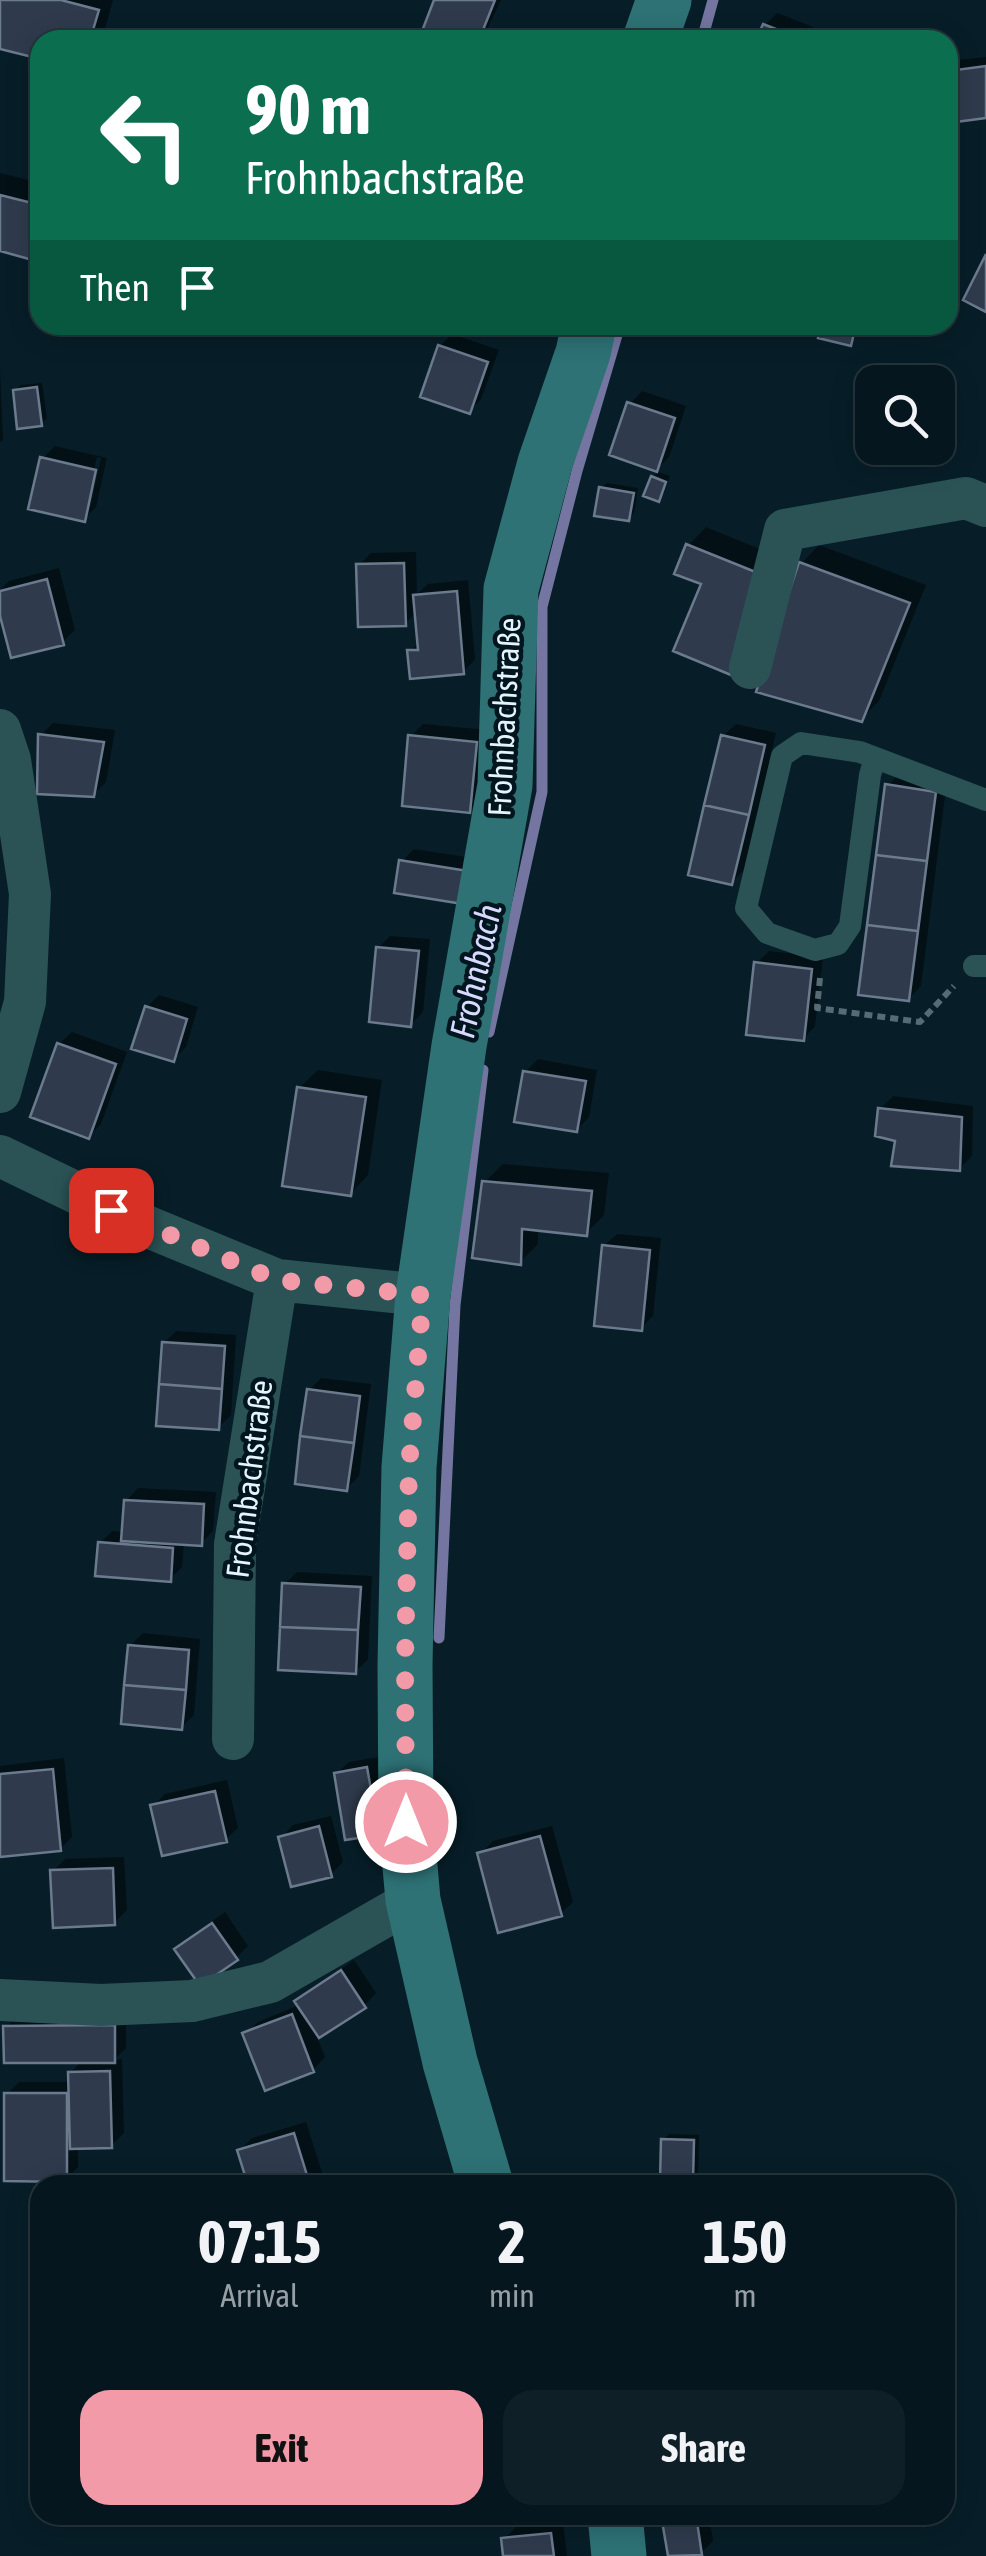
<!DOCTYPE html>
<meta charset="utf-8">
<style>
body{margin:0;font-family:"Asap Condensed",sans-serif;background:#0e1f27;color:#f1f3f6;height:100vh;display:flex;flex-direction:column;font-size:38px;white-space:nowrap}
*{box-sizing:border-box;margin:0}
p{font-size:32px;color:#979fa4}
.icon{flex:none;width:55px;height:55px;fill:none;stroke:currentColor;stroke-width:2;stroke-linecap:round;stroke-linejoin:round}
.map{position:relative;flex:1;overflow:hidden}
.sheet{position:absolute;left:30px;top:2175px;width:925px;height:350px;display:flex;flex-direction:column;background:#05161e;border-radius:30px;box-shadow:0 5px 25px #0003,0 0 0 2px #26353c}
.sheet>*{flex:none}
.guide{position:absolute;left:30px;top:30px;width:928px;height:305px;border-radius:30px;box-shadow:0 5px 25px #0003,0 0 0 2px #26353c;background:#0b6e4f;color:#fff;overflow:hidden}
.fabs{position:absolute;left:855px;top:365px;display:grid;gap:20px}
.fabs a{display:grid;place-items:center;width:100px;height:100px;border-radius:20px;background:#05161e;box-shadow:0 5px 25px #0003,0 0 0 2px #26353c;font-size:50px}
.pin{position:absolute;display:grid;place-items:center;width:85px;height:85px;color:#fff;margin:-42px;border-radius:20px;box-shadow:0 5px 15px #0006}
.me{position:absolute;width:110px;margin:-55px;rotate:0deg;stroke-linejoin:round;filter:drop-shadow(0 0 8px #0008)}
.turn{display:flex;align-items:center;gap:35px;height:210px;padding:0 50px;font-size:45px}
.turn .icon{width:130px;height:130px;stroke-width:2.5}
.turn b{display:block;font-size:70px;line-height:85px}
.then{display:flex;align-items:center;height:95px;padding:0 50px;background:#0003;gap:20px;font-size:38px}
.eta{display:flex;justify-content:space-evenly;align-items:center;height:170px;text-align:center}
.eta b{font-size:60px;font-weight:700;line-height:70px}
.cta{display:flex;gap:20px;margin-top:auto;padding:20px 50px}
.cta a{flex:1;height:115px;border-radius:30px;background:#f39aa8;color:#111;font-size:40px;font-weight:700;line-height:115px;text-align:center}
.cta a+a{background:#0e1f27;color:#f1f3f6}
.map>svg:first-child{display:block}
.shadow{fill:#0007;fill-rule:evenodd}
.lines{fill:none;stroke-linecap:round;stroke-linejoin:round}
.stream{stroke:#7475a1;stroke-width:11}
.building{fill:#2f3b4d;stroke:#6c7a8e;stroke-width:2.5}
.path{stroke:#576b74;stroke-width:6;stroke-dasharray:8 5;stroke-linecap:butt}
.lane{stroke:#2b5355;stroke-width:22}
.street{stroke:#2b5355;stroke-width:42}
.secondary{stroke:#2e7276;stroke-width:55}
.route{stroke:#f39aa8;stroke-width:18;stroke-dasharray:0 32.4}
.labels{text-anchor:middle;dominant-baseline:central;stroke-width:9;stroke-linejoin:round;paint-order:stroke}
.street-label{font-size:32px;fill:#e5f3fa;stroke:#01151e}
.water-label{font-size:35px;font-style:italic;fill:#d9d9ff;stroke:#01151e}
</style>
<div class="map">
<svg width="986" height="2556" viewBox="0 0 986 2556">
<rect width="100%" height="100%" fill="#071e28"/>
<path class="shadow" d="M0,0H113L102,40H40V57L0,46Z
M437,0H501L482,40H451Z
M777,13L818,29L814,40H759L765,25Z
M986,57V116L948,121V61Z
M0,173L40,183V259L0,249Z
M823,325H864L862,331L850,343Z
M452,334L499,350L481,399L469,412L440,346Z
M0,370L3,440L0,442Z
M42,383L47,418L41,424L15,391L21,385Z
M642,391L686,406L669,457L657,469L630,404Z
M55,446L107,458L96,507L84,519L43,458ZM97,457L101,458L90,508H85Z
M658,472L670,476L664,493L658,499L653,477Z
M607,483L638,488L634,513L628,519L601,488Z
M706,527L779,557L757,610L704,583L688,546Z
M819,545L926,585L879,701L861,719L801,564Z
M416,552L417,594L428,584L468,580L475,660L463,672L410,651L420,642L417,612L405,623L359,565L371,553Z
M59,568L75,630L62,642L0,606V590L9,581Z
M53,723L115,730L106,782L93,795L41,735Z
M423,724L488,730L482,798L469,810L411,736Z
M736,724L776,733L744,870L731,883L723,736Z
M900,773L947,780L921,986L908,999L887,786Z
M414,849L479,859L475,889L401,862Z
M390,936L430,939L423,1012L411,1024L378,948Z
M769,951L823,957L815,1026L803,1039L756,964Z
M159,995L198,1007L186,1047L174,1059L147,1007Z
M72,1032L127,1052L101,1124L89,1136L59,1044Z
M538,1059L597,1070L589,1117L577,1130L525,1072Z
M318,1070L382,1080L368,1175L350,1194L299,1088Z
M893,1096L973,1106L972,1156L959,1169L897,1139L880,1109Z
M503,1164L609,1173L604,1215L586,1233L538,1228V1244L520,1262L485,1182Z
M617,1234L661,1238L653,1316L641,1328L604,1246Z
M176,1331L236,1335L231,1415L218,1428L164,1343Z
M321,1378L371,1384L359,1476L346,1489L309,1390Z
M138,1488L216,1492L213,1531L201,1543L184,1542L182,1567L170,1579L100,1543L112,1531L124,1532L126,1501Z
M297,1572L372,1576L368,1659L355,1672L285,1584Z
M143,1633L200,1639L194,1715L181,1727L130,1646Z
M379,1757L390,1820L378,1832L336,1774L349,1762Z
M64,1758L72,1837L60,1849L0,1855V1766Z
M227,1780L238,1828L225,1840L153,1806L165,1794Z
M331,1816L343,1862L331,1874L281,1838L293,1825Z
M552,1826L573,1902L560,1914L480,1854L493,1841Z
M124,1857L127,1910L114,1923L53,1871L65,1859Z
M225,1912L248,1946L236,1958L178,1949L190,1937Z
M354,1960L376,1993L364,2006L317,2037L325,2057L313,2070L245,2034L258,2022L299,2005L297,2002L309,1990Z
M126,2014V2048L114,2060L122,2059L124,2133L111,2146H78V2167L66,2179L7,2094L19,2082H70V2073L83,2060L6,2027L18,2015Z
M306,2122L325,2182L322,2185H250L240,2150L252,2138Z
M669,2134L699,2135L698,2174L692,2179L663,2140Z
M664,2515H709L713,2541L701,2553L670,2556Z
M563,2521L567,2556H506L504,2539L516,2527Z"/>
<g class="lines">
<path class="stream" d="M702,40L713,0
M489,1032L542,792V607L577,471L620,325
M439,1638L455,1305L483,1070"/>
</g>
<path class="building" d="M0,0H61L99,10L90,40H40V59L0,49Z
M434,0H495L479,40H444L422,31Z
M763,24L804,40H756Z
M986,66V118L948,123V71Z
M0,195L40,205V262L0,251Z
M986,254V312L963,300Z
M821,325H856L851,346L818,338Z
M438,345L488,362L470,414L420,397Z
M37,387L42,426L17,429L13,390Z
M627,402L675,418L657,472L609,455Z
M40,457L96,470L85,522L28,509Z
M651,476L666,482L659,502L643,496Z
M599,487L634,493L629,521L594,516Z
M686,544L763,575L731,675L673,651L701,584L674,574Z
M799,562L910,603L862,722L756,692Z
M404,563L406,626L358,627L356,564Z
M47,579L64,645L11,658L0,616V591Z
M457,591L464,674L410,679L407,650H418L413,595Z
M38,734L104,742L94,797L37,794Z
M408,735L477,742L470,813L402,806Z
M721,735L765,745L749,815L704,805Z
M885,784L936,792L927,861L876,855Z
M704,805L749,815L732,885L688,875Z
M876,855L927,861L918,931L867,925Z
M399,860L468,871L463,904L394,893Z
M867,925L918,931L909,1001L858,995Z
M376,947L419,951L411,1027L369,1022Z
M754,962L812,969L804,1041L746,1035Z
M145,1006L187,1019L174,1062L131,1049Z
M57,1043L116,1064L89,1139L30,1117Z
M523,1071L586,1081L577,1132L514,1122Z
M297,1087L366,1097L351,1196L282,1186Z
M878,1108L962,1117L960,1171L891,1166L895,1141L875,1136Z
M482,1181L592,1191L587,1236L522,1229L521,1265L472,1258Z
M602,1245L650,1250L642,1331L594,1326Z
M162,1342L225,1346L222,1389L159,1384Z
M159,1384L222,1389L219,1430L156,1426Z
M307,1389L360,1396L354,1443L300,1436Z
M300,1436L354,1443L347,1491L295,1484Z
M124,1500L204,1504L202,1546L121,1541Z
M98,1542L173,1548L171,1582L95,1576Z
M282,1583L361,1587L358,1630L280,1627Z
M280,1627L358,1630L356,1674L278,1670Z
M128,1645L189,1650L186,1690L124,1685Z
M124,1685L186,1690L182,1730L121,1724Z
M367,1767L379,1835L345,1840L334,1773Z
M53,1769L61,1851L0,1857V1774Z
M215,1791L227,1842L162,1856L150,1805Z
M319,1826L332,1877L291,1887L278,1837Z
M540,1836L562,1916L498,1933L477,1853Z
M113,1868L115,1925L53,1928L50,1870Z
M212,1923L238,1960L200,1986L174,1949Z
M341,1970L366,2008L319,2038L294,2001Z
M292,2014L314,2072L265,2091L242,2033Z
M115,2025V2063H4L3,2026Z
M110,2071L112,2148L70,2149L68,2072Z
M4,2093H67V2182L4,2181Z
M294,2133L310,2185H248L237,2150Z
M661,2139L694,2140L693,2182L660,2181Z
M32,2369H40V2437H30Z
M661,2515H696L702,2555L668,2556Z
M551,2533L554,2556H503L501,2538Z"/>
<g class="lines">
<path class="path" d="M820,978L817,1008L920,1022L954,986"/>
<path class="lane" d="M875,758L870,775L850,926L838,944L815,950L767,933L746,908L782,756L801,743L860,752L986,800
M974,966H986"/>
<path class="street" d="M750,668L785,530L966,498L986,506
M0,730L10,760L30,894L25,1002L0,1092
M0,1156L141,1224L277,1280L423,1295
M233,1739L235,1544L277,1280
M0,2000L101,2005L192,2001L270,1982L413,1900"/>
<path class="secondary" d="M650,40L664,0
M486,2185L450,2062L413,1900L406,1822L405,1665L409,1467L423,1295L459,1046L505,785L511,589L545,463L583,353L589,325
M615,2515L619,2556"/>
</g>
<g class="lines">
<path class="route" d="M111,1210L277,1280L423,1295L409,1467L405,1664L406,1822"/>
</g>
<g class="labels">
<g class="street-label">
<text transform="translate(504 717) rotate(-87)">Frohnbachstraße</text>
<text transform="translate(249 1479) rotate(-83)">Frohnbachstraße</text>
</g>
<g class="water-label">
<text transform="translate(475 971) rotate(-78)">Frohnbach</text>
</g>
</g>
</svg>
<div class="fabs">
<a><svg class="icon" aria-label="search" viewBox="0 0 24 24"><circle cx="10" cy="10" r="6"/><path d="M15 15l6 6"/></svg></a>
</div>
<div class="pin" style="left:111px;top:1210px;background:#d93025"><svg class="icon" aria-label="arrive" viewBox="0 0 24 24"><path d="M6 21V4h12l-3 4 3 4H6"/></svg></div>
<svg class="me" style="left:406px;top:1822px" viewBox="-20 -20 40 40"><circle r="17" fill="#f39aa8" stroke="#fff" stroke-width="3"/><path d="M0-11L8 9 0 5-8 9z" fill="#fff"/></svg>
<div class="guide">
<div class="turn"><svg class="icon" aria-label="left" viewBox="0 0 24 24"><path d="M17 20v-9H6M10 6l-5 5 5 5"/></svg><div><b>90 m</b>Frohnbachstraße</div></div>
<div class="then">Then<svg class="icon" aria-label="arrive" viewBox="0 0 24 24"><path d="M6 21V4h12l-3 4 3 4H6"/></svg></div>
</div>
<section class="sheet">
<div class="eta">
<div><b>07:15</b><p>Arrival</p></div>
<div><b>2</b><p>min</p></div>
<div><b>150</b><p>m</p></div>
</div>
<div class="cta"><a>Exit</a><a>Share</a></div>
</section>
</div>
